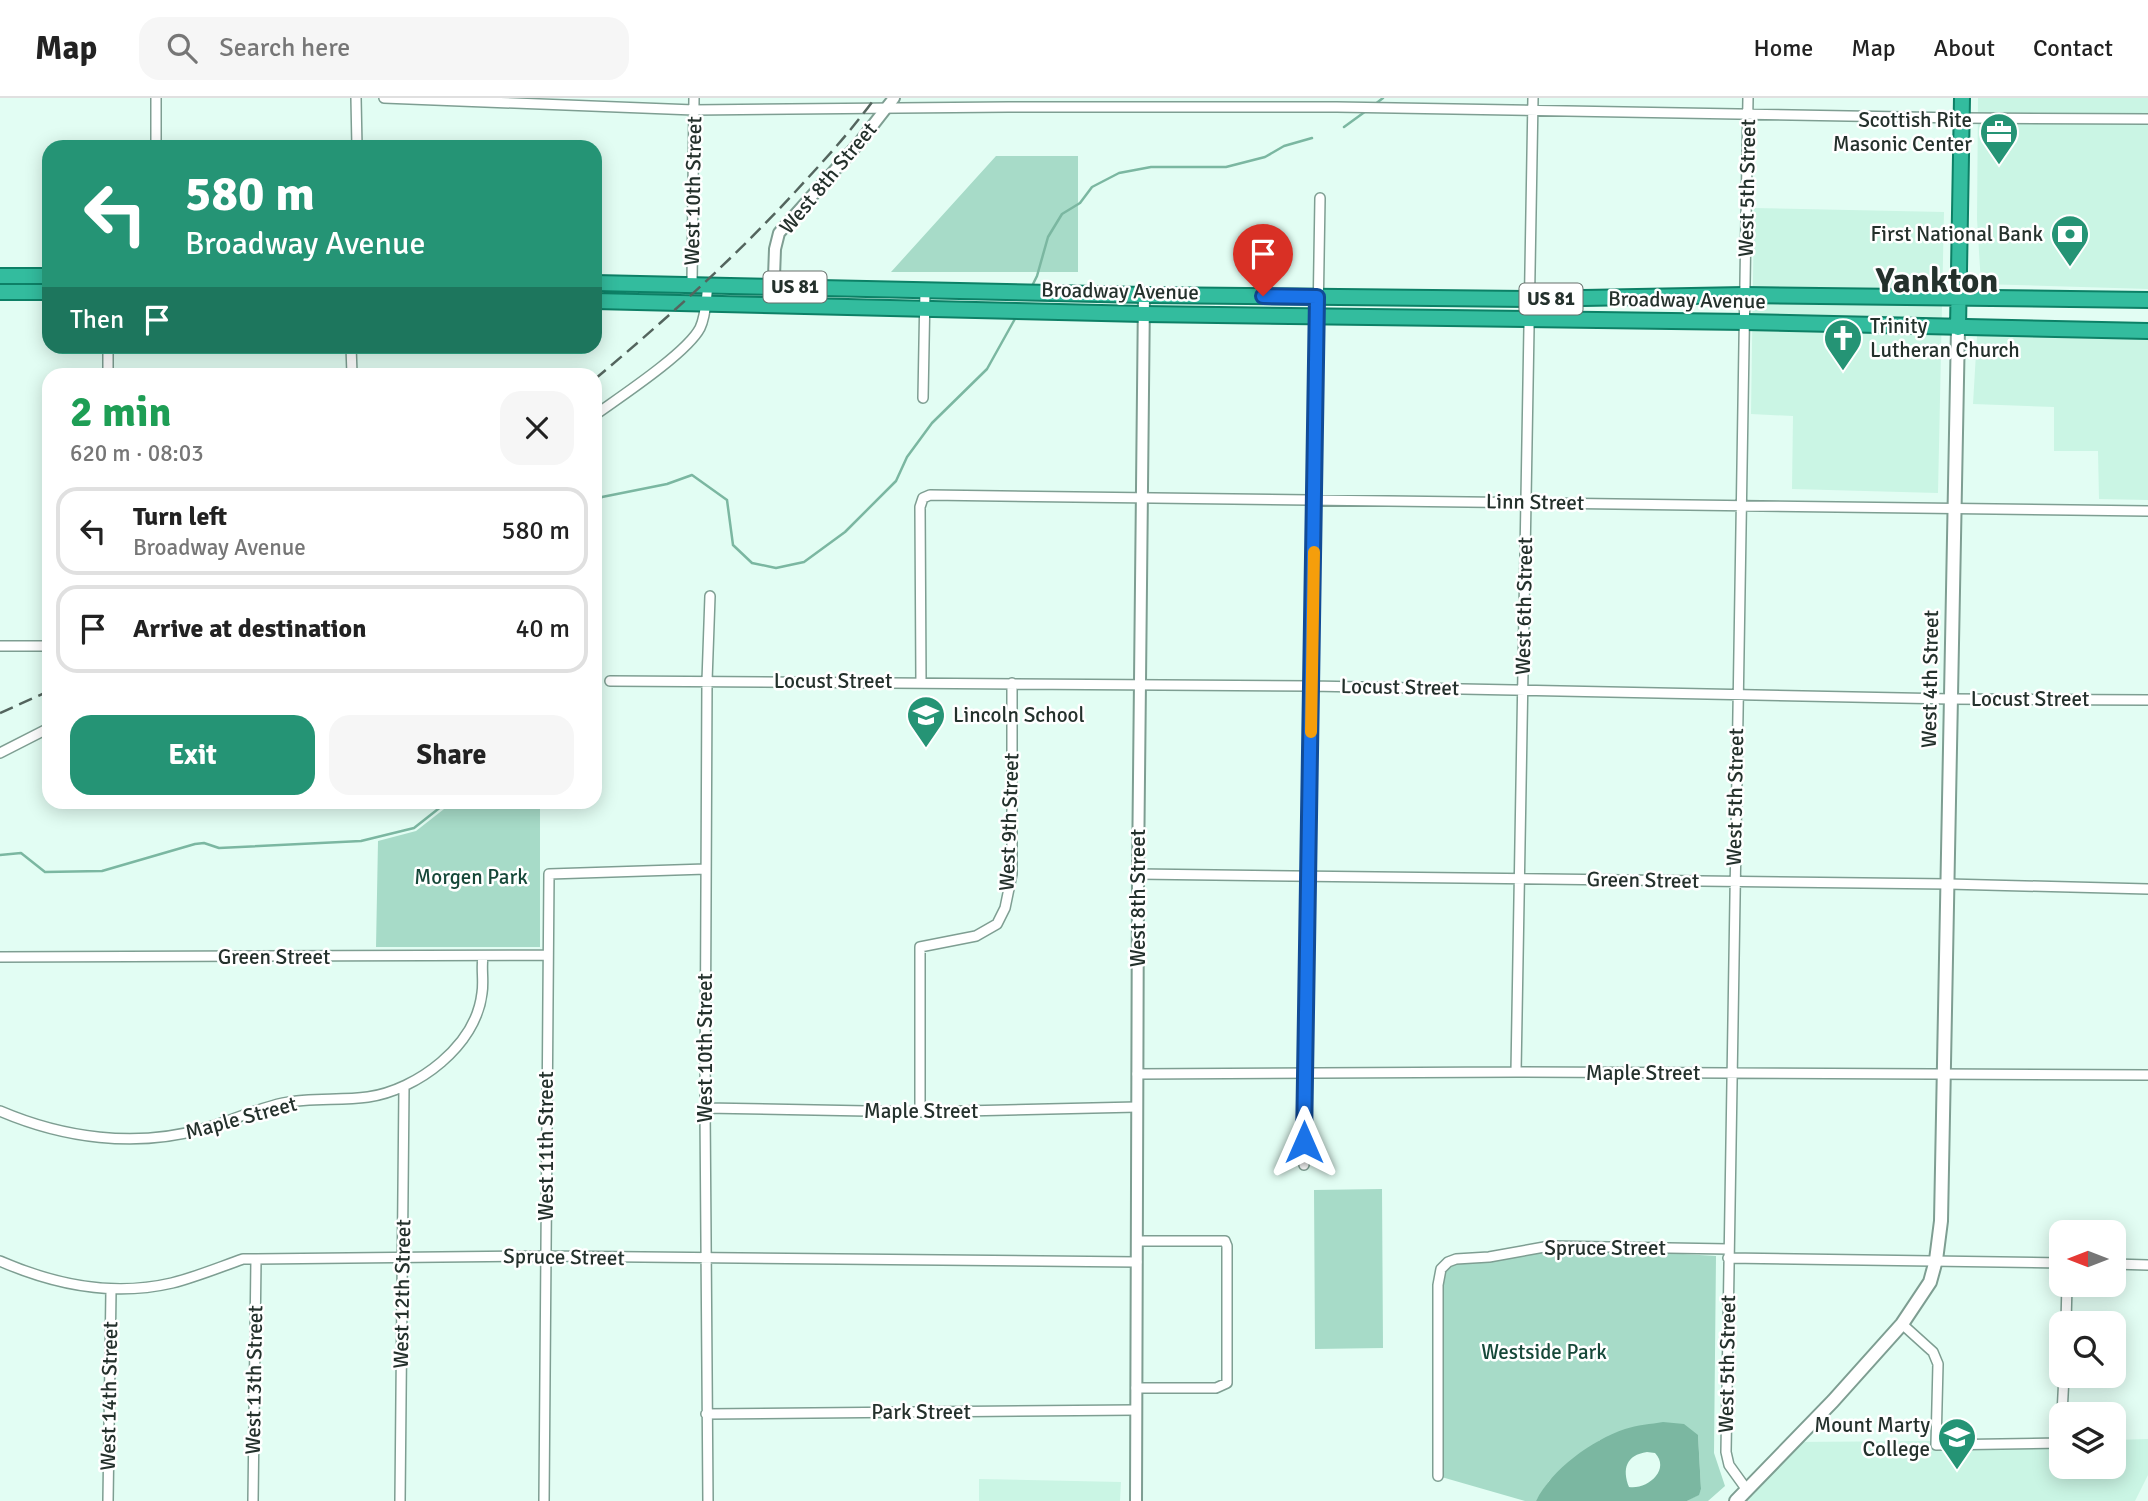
<!DOCTYPE html>
<meta charset="utf-8">
<style>
body{margin:0;font-family:Signika,sans-serif;background:#f6f6f6;color:#222;height:100vh;display:flex;flex-direction:column;font-size:26px;white-space:nowrap}
*{box-sizing:border-box;margin:0}
p{font-size:23px;color:#767676}
.icon{flex:none;width:38px;height:38px;fill:none;stroke:currentColor;stroke-width:2;stroke-linecap:round;stroke-linejoin:round}
.map{position:relative;flex:1;overflow:hidden}
.sheet{position:absolute;left:42px;top:270px;width:560px;height:441px;display:flex;flex-direction:column;background:#fff;border-radius:21px;box-shadow:0 4px 18px #0003}
.sheet>*{flex:none}
.guide{position:absolute;left:42px;top:42px;width:560px;height:214px;border-radius:21px;box-shadow:0 4px 18px #0003;background:#259475;color:#fff;overflow:hidden}
.needle{width:46px;rotate:270deg}
.fabs{position:absolute;left:2049px;top:1122px;display:grid;gap:14px}
.fabs a{display:grid;place-items:center;width:77px;height:77px;border-radius:14px;background:#fff;box-shadow:0 4px 18px #0003;font-size:35px}
.pin{position:absolute;display:grid;place-items:center;width:60px;height:60px;color:#fff;margin:-72px -30px;border-radius:50% 50% 50% 0;rotate:-45deg;box-shadow:0 0 7px #0007}
.pin .icon{rotate:45deg}
.me{position:absolute;width:77px;margin:-38px;rotate:0deg;stroke-linejoin:round;filter:drop-shadow(0 0 5px #0008)}
.turn{display:flex;align-items:center;gap:24px;height:147px;padding:0 28px;font-size:32px}
.turn .icon{width:91px;height:91px;stroke-width:2.5}
.turn b{display:block;font-size:49px;line-height:60px}
.then{display:flex;align-items:center;height:66px;padding:0 28px;background:#0003;gap:14px;font-size:26px}
.round{display:grid;place-items:center;flex:none;width:74px;height:74px;border-radius:21px;background:#f6f6f6}
.head{display:flex;align-items:center;justify-content:space-between;height:119px;padding:0 28px}
h1{font-size:42px;font-weight:700;line-height:52px;color:#1e9e55}
.cta{display:flex;gap:14px;margin-top:auto;padding:14px 28px}
.cta a{flex:1;height:80px;border-radius:21px;background:#259475;color:#fff;font-size:28px;font-weight:700;line-height:80px;text-align:center}
.cta a+a{background:#f6f6f6;color:#222}
ul{padding:0;list-style:none}
li{display:flex;align-items:center;gap:21px;height:88px;margin:0 14px 10px;padding:0 14px;border:4px solid #e0e0e0;border-radius:21px}
li div{flex:1}
li b{display:block;font-size:26px}
li em{font-style:normal}
header{display:flex;align-items:center;gap:42px;box-sizing:border-box;height:98px;padding:0 35px;background:#fff;border-bottom:2px solid #e0e0e0}
header strong{font-size:33px}
nav{display:flex;gap:38px;margin-inline-start:auto;font-size:24px}
.search{width:490px;height:63px;background:#f6f6f6;display:flex;align-items:center;gap:18px;box-sizing:border-box;padding:0 24px;border-radius:21px;color:#767676;font-size:26px}
.map>svg:first-child{display:block}
.built{fill:#caf5e4}
.green{fill:#a7dbc8}
.water{fill:#7bb7a1;fill-rule:evenodd}
.lines{fill:none;stroke-linecap:round;stroke-linejoin:round}
.stream{stroke:#7bb7a1;stroke-width:2.5}
.minor-casing{stroke:#7e9e92;stroke-width:12}
.tertiary-casing{stroke:#7e9e92;stroke-width:14}
.secondary-casing{stroke:#7e9e92;stroke-width:16}
.trunk-casing{stroke:#0d8066;stroke-width:18}
.minor{stroke:#fff;stroke-width:9}
.tertiary{stroke:#fff;stroke-width:10}
.secondary{stroke:#fff;stroke-width:12}
.trunk{stroke:#33bc9e;stroke-width:14}
.rail{stroke:#54655e;stroke-width:2.5;stroke-dasharray:14 7;stroke-linecap:butt}
.route-casing{stroke:#114b97;stroke-width:18}
.route{stroke:#1a73e8;stroke-width:12}
.slow{stroke:#f59e0b;stroke-width:12}
.labels{text-anchor:middle;dominant-baseline:central;stroke-width:5;stroke-linejoin:round;paint-order:stroke}
.shield{fill:#fff;stroke:#666f6b;stroke-width:2}
.shield-label{font-size:19px;font-weight:bold;fill:#24312c}
.poi-label{font-size:21px;fill:#24312c;stroke:#fff;text-anchor:end}
.street-label{font-size:21px;fill:#24312c;stroke:#fff}
.park-label{font-size:21px;fill:#164839;stroke:#fff}
.town-label{font-size:35px;font-weight:bold;fill:#24312c;stroke:#fff}
</style>
<header>
<strong>Map</strong>
<div class="search"><svg class="icon" aria-label="search" viewBox="0 0 24 24"><circle cx="10" cy="10" r="6"/><path d="M15 15l6 6"/></svg>Search here</div>
<nav><a>Home</a><a>Map</a><a>About</a><a>Contact</a></nav>
</header>
<div class="map">
<svg width="2148" height="1403" viewBox="0 0 2148 1403">
<rect width="100%" height="100%" fill="#e2fdf3"/>
<path class="built" d="M1978,0H2148V191L1981,186L1977,121Z
M1754,110L1944,114L1938,395L1792,391L1793,318L1751,316Z
M1977,238H2148V402L2099,401L2098,353H2054V309L1973,306Z
M2148,1341V1377L2135,1403H1736L1793,1344L2061,1342L2062,1368H2114V1342Z
M979,1381L1121,1384L1120,1403H979Z"/>
<path class="green" d="M996,58H1078V174H891Z
M453,704H540V849H376L378,743L416,733Z
M1382,1091L1383,1250L1315,1251L1314,1092Z
M1550,1148L1716,1158L1714,1355L1725,1388L1708,1403H1687L1698,1397L1701,1391L1698,1337L1600,1342L1549,1383L1536,1403H1525L1438,1378L1441,1171L1456,1161Z"/>
<path class="water" d="M1663,1324L1684,1326L1698,1337L1701,1391L1699,1397L1687,1403H1536C1552,1371 1592,1342 1625,1331C1637,1327 1651,1326 1663,1324ZM1647,1354L1655,1355C1671,1372 1647,1392 1629,1389C1622,1371 1626,1357 1647,1354Z"/>
<g class="lines">
<path class="stream" d="M1374,7L1383,0
M1344,29L1366,13
M1032,188L1037,178L1048,139L1062,116L1080,105L1092,89L1119,75L1151,69H1226L1265,59L1284,48L1312,40
M595,405L602,399L667,386L692,377L727,402L733,447L752,465L776,470L804,464L845,434L896,383L907,359L932,325L987,271L1016,219
M0,757L21,755L45,774L102,773L195,746L204,745L219,750L361,743L414,730L447,704"/>
<defs>
<path id="minor" d="M356,0L357,49
M384,0L694,12L1008,9H1337L1961,20L2148,21
M156,49V0
M692,186L694,0
M351,248L352,276
M108,276V248
M923,300L925,192
M595,317C620,299 687,255 700,230C706,218 706,201 708,187
M0,548H49
M610,583L1311,588L1951,601L2148,602
M921,583L920,409L923,400L930,397L2148,413
M0,655L49,630
M1138,776L1948,786L2148,791
M0,859L547,857
M1516,974L1533,0
M1137,976L1516,974L2148,977
M705,1010L920,1014L1137,1009
M0,1013C63,1040 135,1050 202,1031C229,1024 255,1011 283,1005C311,999 340,1003 368,999C417,992 476,948 482,895C484,883 481,870 483,858
M920,1014V849L976,838L997,826L1005,810L1012,776V585
M1304,1067L1320,100
M1728,1160L2062,1165
M0,1163C55,1187 112,1199 172,1185C196,1179 220,1169 243,1161H256L546,1158L1137,1164
M2114,1166L2148,1167
M2066,1225L2067,1186
M1902,1226L1933,1254L1938,1266L1936,1347L2061,1345L2062,1342
M1136,1290H1216L1227,1285V1148L1225,1143H1137
M706,1316L1136,1312
M2062,1316L2064,1278
M1438,1378V1187L1441,1171L1448,1164L1456,1161L1489,1159L1550,1148L1728,1151
M1747,1392L1729,1367L1726,1354L1748,0
M108,1403L111,1192
M253,1403L256,1161
M400,1403L404,989
M544,1403L549,776L706,771
M708,1403L705,1010L707,583L710,498"/>
<path id="tertiary" d="M773,206L775,151L779,135L859,45L894,0
M1136,1403L1138,776L1144,197"/>
<path id="secondary" d="M1736,1403L1833,1303L1902,1226L1930,1184L1936,1162L1941,1123L1958,230"/>
<path id="trunk" d="M0,178H49
M595,185L1144,197L1529,201L1745,197L2148,202
M0,194H49
M595,203L1144,216L1745,224L2148,233
M1958,230L1962,0"/>
</defs>
<use href="#minor" class="minor-casing"/>
<use href="#tertiary" class="tertiary-casing"/>
<use href="#secondary" class="secondary-casing"/>
<use href="#trunk" class="trunk-casing"/>
<use href="#minor" class="minor"/>
<use href="#tertiary" class="tertiary"/>
<use href="#secondary" class="secondary"/>
<use href="#trunk" class="trunk"/>
<path class="rail" d="M595,281C669,219 741,154 806,82C830,56 854,29 875,0
M0,615L49,593"/>
</g>
<g class="lines">
<defs>
<path id="route" d="M1263,198L1317,199L1304,1044"/>
</defs>
<use href="#route" class="route-casing"/>
<use href="#route" class="route"/>
<path class="slow" d="M1311,634L1314,454"/>
</g>
<defs>
<symbol id="office-pin" viewBox="-11 -11 22 30"><path d="M0 17L-7.5 6A9.5 9.5 0 1 1 7.5 6Z" fill="#259475" stroke="#fff"/><path d="M-6-3h4V-5.5h4V-3h4V5H-6ZM-1-4.5V-3h2v-1.5ZM-6 0V1H6V0Z" fill="#fff"/></symbol>
<symbol id="bank-pin" viewBox="-11 -11 22 30"><path d="M0 17L-7.5 6A9.5 9.5 0 1 1 7.5 6Z" fill="#259475" stroke="#fff"/><path d="M-6-4H6V4H-6ZM0-2.3a2.3 2.3 0 1 0 0 4.6a2.3 2.3 0 1 0 0-4.6Z" fill="#fff"/></symbol>
<symbol id="church-pin" viewBox="-11 -11 22 30"><path d="M0 17L-7.5 6A9.5 9.5 0 1 1 7.5 6Z" fill="#259475" stroke="#fff"/><path d="M-1.2-6h2.4v3.5h3.3v2.4h-3.3V6h-2.4V-.1h-3.3v-2.4h3.3Z" fill="#fff"/></symbol>
<symbol id="school-pin" viewBox="-11 -11 22 30"><path d="M0 17L-7.5 6A9.5 9.5 0 1 1 7.5 6Z" fill="#259475" stroke="#fff"/><path d="M0-5L7-2L0 1L-7-2ZM-4 1L0 2.5L4 1V4Q0 6-4 4Z" fill="#fff"/></symbol>
<symbol id="university-pin" viewBox="-11 -11 22 30"><path d="M0 17L-7.5 6A9.5 9.5 0 1 1 7.5 6Z" fill="#259475" stroke="#fff"/><path d="M0-5L7-2L0 1L-7-2ZM-4 1L0 2.5L4 1V4Q0 6-4 4Z" fill="#fff"/></symbol>
</defs>
<g fill-rule="evenodd">
<use href="#office-pin" x="1977" y="12" width="44" height="60"/>
<use href="#bank-pin" x="2048" y="114" width="44" height="60"/>
<use href="#church-pin" x="1821" y="218" width="44" height="60"/>
<use href="#school-pin" x="904" y="595" width="44" height="60"/>
<use href="#university-pin" x="1935" y="1317" width="44" height="60"/>
</g>
<g class="labels">
<g class="shield">
<rect x="763.5" y="173.5" width="63" height="31" rx="5"/>
<rect x="1519.5" y="185.5" width="63" height="31" rx="5"/>
</g>
<g class="shield-label">
<text x="795" y="189">US 81</text>
<text x="1551" y="201">US 81</text>
</g>
<g class="poi-label">
<text x="1972" y="22">Scottish Rite<tspan x="1972" dy="24">Masonic Center</tspan></text>
<text x="2043" y="136">First National Bank</text>
<text x="1870" y="228" text-anchor="start">Trinity<tspan x="1870" dy="24">Lutheran Church</tspan></text>
<text x="953" y="617" text-anchor="start">Lincoln School</text>
<text x="1930" y="1327">Mount Marty<tspan x="1930" dy="24">College</tspan></text>
</g>
<g class="street-label">
<text transform="translate(828 80) rotate(-50)">West 8th Street</text>
<text transform="translate(1747 90) rotate(-89)">West 5th Street</text>
<text transform="translate(693 93) rotate(-89)">West 10th Street</text>
<text transform="translate(1120 193) rotate(1)">Broadway Avenue</text>
<text transform="translate(1687 202) rotate(1)">Broadway Avenue</text>
<text transform="translate(1535 404) rotate(1)">Linn Street</text>
<text transform="translate(1524 508) rotate(-89)">West 6th Street</text>
<text transform="translate(1930 581) rotate(-89)">West 4th Street</text>
<text x="833" y="583">Locust Street</text>
<text transform="translate(1400 589) rotate(1)">Locust Street</text>
<text x="2030" y="601">Locust Street</text>
<text transform="translate(1735 699) rotate(-89)">West 5th Street</text>
<text transform="translate(1009 724) rotate(-88)">West 9th Street</text>
<text transform="translate(1643 782) rotate(1)">Green Street</text>
<text transform="translate(1138 800) rotate(-90)">West 8th Street</text>
<text x="274" y="859">Green Street</text>
<text transform="translate(705 950) rotate(-90)">West 10th Street</text>
<text x="1643" y="975">Maple Street</text>
<text x="921" y="1013">Maple Street</text>
<text transform="translate(241 1020) rotate(-15)">Maple Street</text>
<text transform="translate(546 1048) rotate(-90)">West 11th Street</text>
<text x="1605" y="1150">Spruce Street</text>
<text transform="translate(564 1159) rotate(1)">Spruce Street</text>
<text transform="translate(402 1196) rotate(-89)">West 12th Street</text>
<text transform="translate(1727 1266) rotate(-89)">West 5th Street</text>
<text transform="translate(254 1282) rotate(-89)">West 13th Street</text>
<text transform="translate(109 1298) rotate(-89)">West 14th Street</text>
<text x="921" y="1314">Park Street</text>
</g>
<g class="park-label">
<text x="471" y="779">Morgen Park</text>
<text x="1544" y="1254">Westside Park</text>
</g>
<g class="town-label">
<text x="1937" y="182">Yankton</text>
</g>
</g>
</svg>
<div class="fabs">
<a><svg class="needle" viewBox="-14 -14 28 28"><path d="M0-13l5 13h-10z" fill="#e53935"/><path d="M0 13l5-13h-10z" fill="#767676"/></svg></a>
<a><svg class="icon" aria-label="search" viewBox="0 0 24 24"><circle cx="10" cy="10" r="6"/><path d="M15 15l6 6"/></svg></a>
<a><svg class="icon" aria-label="layers" viewBox="0 0 24 24"><path d="M12 4l9 5-9 5-9-5zM3 14l9 5 9-5"/></svg></a>
</div>
<div class="pin" style="left:1263px;top:198px;background:#d93025"><svg class="icon" aria-label="arrive" viewBox="0 0 24 24"><path d="M6 21V4h12l-3 4 3 4H6"/></svg></div>
<svg class="me" style="left:1304px;top:1044px" viewBox="-20 -20 40 40"><path d="M0-17L14 15 0 8-14 15z" fill="#1a73e8" stroke="#fff" stroke-width="4"/></svg>
<div class="guide">
<div class="turn"><svg class="icon" aria-label="left" viewBox="0 0 24 24"><path d="M17 20v-9H6M10 6l-5 5 5 5"/></svg><div><b>580 m</b>Broadway Avenue</div></div>
<div class="then">Then<svg class="icon" aria-label="arrive" viewBox="0 0 24 24"><path d="M6 21V4h12l-3 4 3 4H6"/></svg></div>
</div>
<section class="sheet">
<div class="head"><div><h1>2 min</h1><p>620 m · 08:03</p></div><a class="round"><svg class="icon" aria-label="close" viewBox="0 0 24 24"><path d="M6 6l12 12M18 6L6 18"/></svg></a></div>
<ul>
<li><svg class="icon" aria-label="left" viewBox="0 0 24 24"><path d="M17 20v-9H6M10 6l-5 5 5 5"/></svg><div><b>Turn left</b><p>Broadway Avenue</p></div><em>580 m</em></li>
<li><svg class="icon" aria-label="arrive" viewBox="0 0 24 24"><path d="M6 21V4h12l-3 4 3 4H6"/></svg><div><b>Arrive at destination</b></div><em>40 m</em></li>
</ul>
<div class="cta"><a>Exit</a><a>Share</a></div>
</section>
</div>
